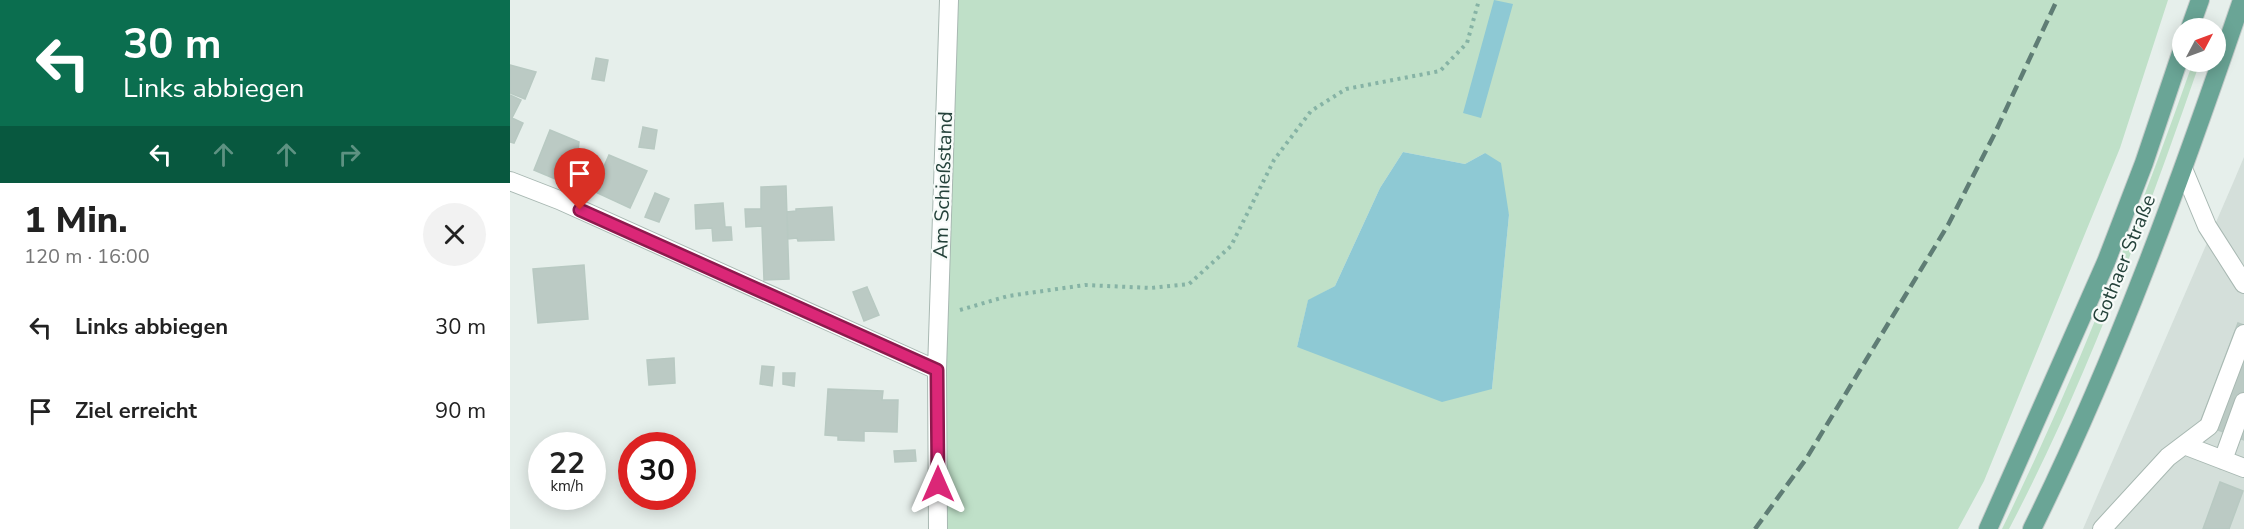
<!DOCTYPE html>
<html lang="de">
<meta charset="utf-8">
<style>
body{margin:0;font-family:"Nunito Sans",sans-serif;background:#f2f2f2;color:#222;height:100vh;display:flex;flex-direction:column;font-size:22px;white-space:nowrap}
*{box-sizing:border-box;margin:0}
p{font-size:20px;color:#767676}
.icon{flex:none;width:33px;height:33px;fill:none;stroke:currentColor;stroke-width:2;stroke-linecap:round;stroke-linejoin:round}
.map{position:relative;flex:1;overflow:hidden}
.drawer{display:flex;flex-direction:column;background:#fff;width:510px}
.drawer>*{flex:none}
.banner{background:#0b6e4f;color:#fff;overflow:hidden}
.needle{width:39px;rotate:49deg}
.tools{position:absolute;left:1662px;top:18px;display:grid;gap:12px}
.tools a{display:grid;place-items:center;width:54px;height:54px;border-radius:50%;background:#fff;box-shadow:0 3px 15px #0003;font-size:30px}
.speed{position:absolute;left:18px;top:432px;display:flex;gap:12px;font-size:30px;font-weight:700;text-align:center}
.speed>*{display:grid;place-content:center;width:78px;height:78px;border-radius:50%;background:#fff;box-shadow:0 3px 15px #0003;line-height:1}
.speed small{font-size:15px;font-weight:400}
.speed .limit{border:9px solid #d22;background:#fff;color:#111}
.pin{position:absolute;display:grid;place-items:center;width:51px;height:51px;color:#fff;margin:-62px -26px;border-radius:50% 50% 50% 0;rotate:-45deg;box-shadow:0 0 6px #0007}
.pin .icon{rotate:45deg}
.me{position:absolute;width:66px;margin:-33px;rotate:0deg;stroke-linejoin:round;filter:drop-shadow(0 0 4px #0008)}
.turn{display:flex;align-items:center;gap:21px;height:126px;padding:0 24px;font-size:27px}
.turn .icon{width:78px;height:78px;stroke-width:2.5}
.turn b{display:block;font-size:42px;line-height:51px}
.lanes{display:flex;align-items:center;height:57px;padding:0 24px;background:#0003;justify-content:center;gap:30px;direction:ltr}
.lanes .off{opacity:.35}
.round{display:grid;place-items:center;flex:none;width:63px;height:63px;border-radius:32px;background:#f2f2f2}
.overview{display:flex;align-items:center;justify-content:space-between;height:102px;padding:0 24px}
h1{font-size:36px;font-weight:800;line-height:45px}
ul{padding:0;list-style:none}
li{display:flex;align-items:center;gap:18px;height:84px;padding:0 24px}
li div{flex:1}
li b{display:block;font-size:22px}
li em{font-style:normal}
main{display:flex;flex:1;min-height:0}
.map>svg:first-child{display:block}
.built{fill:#d4dfda}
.green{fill:#bfe0c8;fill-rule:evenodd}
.water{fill:#8ec9d4}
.building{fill:#bbcac4;stroke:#b8c9c2;stroke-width:1.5}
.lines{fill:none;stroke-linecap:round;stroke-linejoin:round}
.minor-casing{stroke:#a8b8b2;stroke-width:20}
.major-casing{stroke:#c2cac8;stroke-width:20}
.path{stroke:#86b3a5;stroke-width:4;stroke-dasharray:3 4.5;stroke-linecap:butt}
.minor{stroke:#fff;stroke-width:18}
.major{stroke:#6aa596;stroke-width:18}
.rail{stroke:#5f7d75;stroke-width:4.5;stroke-dasharray:12 6;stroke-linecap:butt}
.route-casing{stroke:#8e194d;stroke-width:15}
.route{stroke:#db2777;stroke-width:10}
.labels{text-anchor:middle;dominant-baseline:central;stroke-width:4.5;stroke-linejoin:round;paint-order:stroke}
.street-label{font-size:20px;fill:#24423a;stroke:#f7fbf9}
</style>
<main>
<section class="drawer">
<div class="banner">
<div class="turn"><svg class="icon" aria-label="left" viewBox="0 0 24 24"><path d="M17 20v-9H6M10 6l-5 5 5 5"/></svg><div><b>30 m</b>Links abbiegen</div></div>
<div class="lanes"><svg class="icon" aria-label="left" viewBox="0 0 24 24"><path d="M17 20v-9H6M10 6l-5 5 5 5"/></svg><svg class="icon off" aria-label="ahead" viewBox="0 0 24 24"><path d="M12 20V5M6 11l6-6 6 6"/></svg><svg class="icon off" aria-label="ahead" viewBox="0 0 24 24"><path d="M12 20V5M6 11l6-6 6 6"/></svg><svg class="icon off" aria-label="right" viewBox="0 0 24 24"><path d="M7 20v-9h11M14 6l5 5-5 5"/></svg></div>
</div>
<div class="overview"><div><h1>1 Min.</h1><p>120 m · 16:00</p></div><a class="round"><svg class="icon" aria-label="close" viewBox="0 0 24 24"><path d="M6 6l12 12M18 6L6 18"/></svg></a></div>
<ul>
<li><svg class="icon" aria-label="left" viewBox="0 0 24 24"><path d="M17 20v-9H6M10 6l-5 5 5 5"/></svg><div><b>Links abbiegen</b></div><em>30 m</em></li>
<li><svg class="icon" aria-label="arrive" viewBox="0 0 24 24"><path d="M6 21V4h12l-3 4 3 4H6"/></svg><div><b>Ziel erreicht</b></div><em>90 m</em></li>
</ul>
</section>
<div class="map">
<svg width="1734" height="529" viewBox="0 0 1734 529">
<rect width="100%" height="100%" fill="#e6efeb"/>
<path class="built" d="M1734,157V529H1573L1723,183Z"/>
<path class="green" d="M439,0H1658L1610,148L1474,481L1448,529H428ZM893,152L955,164L975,153L999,215L982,389L787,347L798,301L825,286L870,188Z
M1683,62H1690C1635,220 1577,380 1499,529H1492C1566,377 1627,221 1683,62Z"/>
<path class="water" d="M984,0L1003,4L971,118L953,113Z
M893,152L955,164L975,153L991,163L999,215L982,389L932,402L787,347L798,300L825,286L870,188Z"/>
<path class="building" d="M86,58L98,60L94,81L82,79Z
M0,65L26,72L15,99L0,93Z
M0,95L11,100L2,118L13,123L4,143L0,142Z
M133,127L147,130L144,149L129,147Z
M40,130L69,142L67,161L71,163L62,186L24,170Z
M99,155L137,171L120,208L83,191Z
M71,163L83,167L73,191L62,186Z
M276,186L279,279L254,280L252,226L236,227L235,209H251V187Z
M145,193L159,199L149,222L135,217Z
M213,203L215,227H221L222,240L203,241L202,228L186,229L185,205Z
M322,207L324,240L288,241L287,238L278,239L277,212L286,211V209Z
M74,265L78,319L28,323L23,269Z
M357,287L369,315L354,321L343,292Z
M1728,323L1734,325V440L1690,423Z
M164,358L165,383L139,385L137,360Z
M252,366L264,367L262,386L250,384Z
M273,373H285L284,386L273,384Z
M318,389L373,391L372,400H388L387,432L354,431V441L328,440V436L315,435Z
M405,450L406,461L385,462L384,451Z
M1710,482L1733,491L1719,529H1693Z"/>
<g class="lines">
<defs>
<path id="minor" d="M1674,171L1697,226L1734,284
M0,181L49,200L427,370
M1674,445L1734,468
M1713,460L1734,402
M428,529L427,370L439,0
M1592,529L1658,457L1699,426L1734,334"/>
<path id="major" d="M1680,28L1690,0
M1478,529L1596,262L1634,163L1672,50
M1522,529C1606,359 1671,179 1732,0"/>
</defs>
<use href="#minor" class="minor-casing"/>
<use href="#major" class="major-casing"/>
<path class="path" d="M450,310L498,296L575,285L641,288L679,284L721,246L764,160L801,111L836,89L930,71L957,43L969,0"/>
<use href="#minor" class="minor"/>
<use href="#major" class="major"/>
<path class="rail" d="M1245,529L1296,459L1438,225L1484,135L1547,0"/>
</g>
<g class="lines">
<defs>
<path id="route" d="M70,210L427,370L428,484"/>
</defs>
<use href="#route" class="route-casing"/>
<use href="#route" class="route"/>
</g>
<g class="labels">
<g class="street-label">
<text transform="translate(433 185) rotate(-88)">Am Schießstand</text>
<text transform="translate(1614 259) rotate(-68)">Gothaer Straße</text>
</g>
</g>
</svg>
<div class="tools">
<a><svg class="needle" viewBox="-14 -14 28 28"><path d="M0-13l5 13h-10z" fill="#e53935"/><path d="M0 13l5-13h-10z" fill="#767676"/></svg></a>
</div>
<div class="speed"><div>22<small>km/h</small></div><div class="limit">30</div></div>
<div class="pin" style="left:70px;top:210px;background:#d93025"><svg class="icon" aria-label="arrive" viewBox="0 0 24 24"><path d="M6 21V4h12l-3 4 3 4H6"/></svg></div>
<svg class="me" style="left:428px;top:484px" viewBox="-20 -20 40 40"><path d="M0-17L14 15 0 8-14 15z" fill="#db2777" stroke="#fff" stroke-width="4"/></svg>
</div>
</main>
